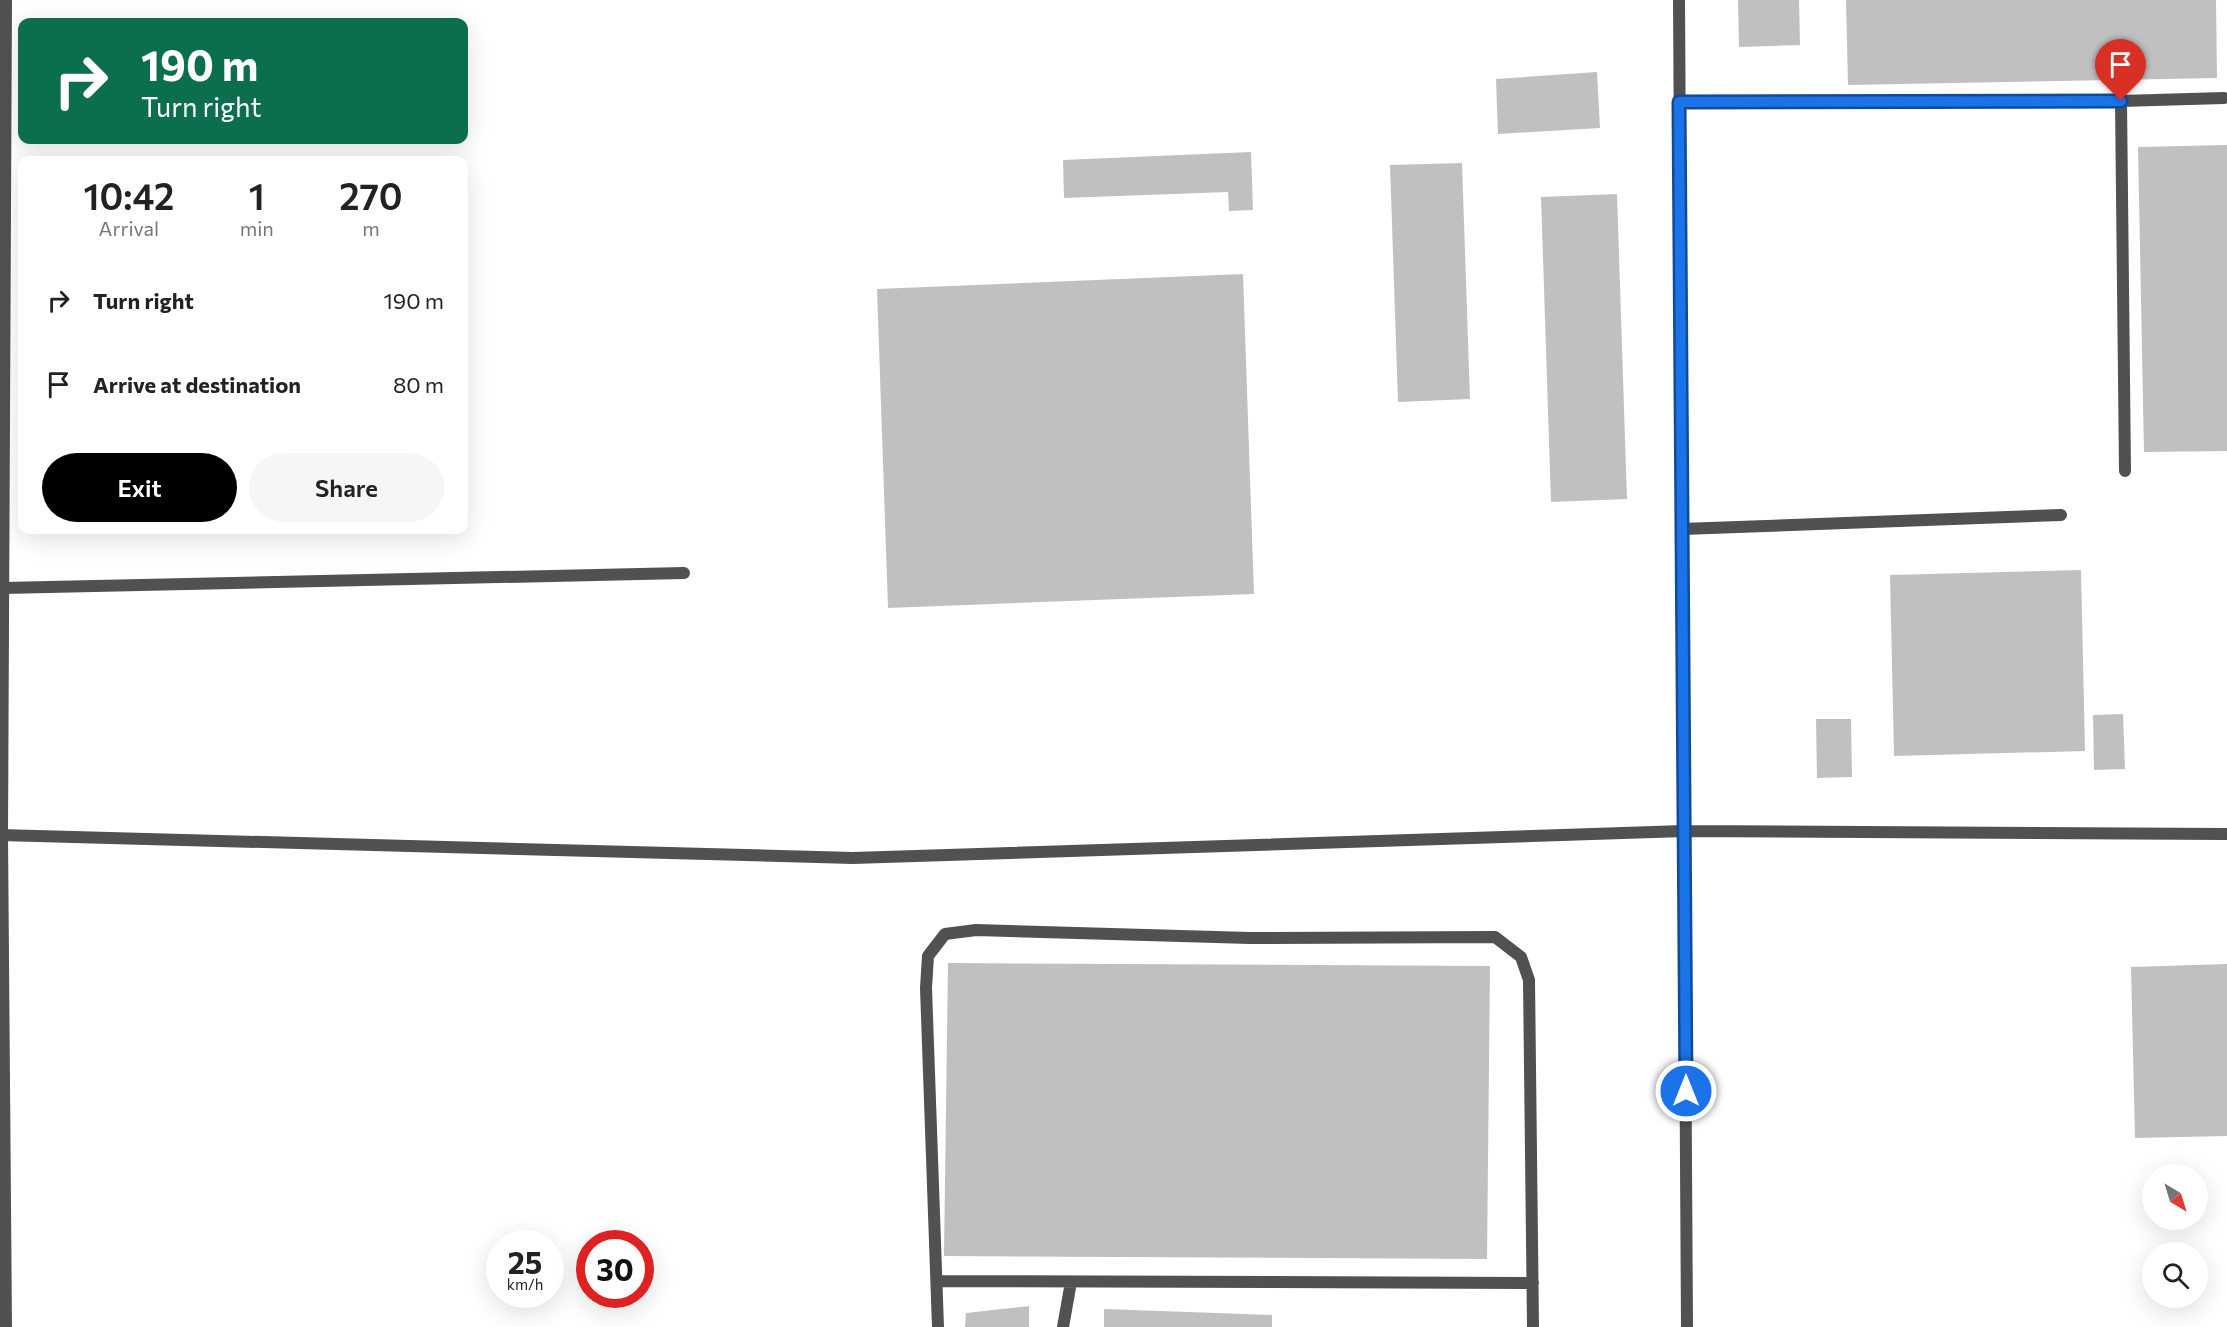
<!DOCTYPE html>
<style>
body{margin:0;font-family:Commissioner,sans-serif;background:#f6f6f6;color:#222;height:100vh;display:flex;flex-direction:column;font-size:22px;white-space:nowrap}
*{box-sizing:border-box;margin:0}
p{font-size:20px;color:#767676}
.icon{flex:none;width:33px;height:33px;fill:none;stroke:currentColor;stroke-width:2;stroke-linecap:round;stroke-linejoin:round}
.map{position:relative;flex:1;overflow:hidden}
.side{position:absolute;left:18px;top:156px;width:450px;height:378px;display:flex;flex-direction:column;background:#fff;border-radius:12px;box-shadow:0 6px 24px #0002}
.side>*{flex:none}
.banner{position:absolute;left:18px;top:18px;width:450px;height:126px;border-radius:12px;box-shadow:0 6px 24px #0002;background:#0b6e4f;color:#fff;overflow:hidden}
.needle{width:39px;rotate:142deg}
.controls{position:absolute;left:2142px;top:1164px;display:grid;gap:12px}
.controls a{display:grid;place-items:center;width:66px;height:66px;border-radius:50%;background:#fff;box-shadow:0 6px 24px #0002;font-size:30px}
.speed{position:absolute;left:486px;top:1230px;display:flex;gap:12px;font-size:30px;font-weight:700;text-align:center}
.speed>*{display:grid;place-content:center;width:78px;height:78px;border-radius:50%;background:#fff;box-shadow:0 6px 24px #0002;line-height:1}
.speed small{font-size:15px;font-weight:400}
.speed .limit{border:9px solid #d22;background:#fff;color:#111}
.pin{position:absolute;display:grid;place-items:center;width:51px;height:51px;color:#fff;margin:-62px -26px;border-radius:50% 50% 50% 0;rotate:-45deg;box-shadow:0 0 6px #0007}
.pin .icon{rotate:45deg}
.me{position:absolute;width:66px;margin:-33px;rotate:0deg;stroke-linejoin:round;filter:drop-shadow(0 0 4px #0008)}
.turn{display:flex;align-items:center;gap:21px;height:126px;padding:0 24px;font-size:27px}
.turn .icon{width:78px;height:78px;stroke-width:2.5}
.turn b{display:block;font-size:42px;line-height:51px}
.eta{display:flex;justify-content:space-evenly;align-items:center;height:102px;text-align:center}
.eta b{font-size:36px;font-weight:600;line-height:42px}
.button{display:flex;gap:12px;margin-top:auto;padding:12px 24px}
.button a{flex:1;height:69px;border-radius:36px;background:#000;color:#fff;font-size:24px;font-weight:600;line-height:69px;text-align:center}
.button a+a{background:#f6f6f6;color:#222}
ul{padding:0;list-style:none}
li{display:flex;align-items:center;gap:18px;height:84px;padding:0 24px}
li div{flex:1}
li b{display:block;font-size:22px}
li em{font-style:normal}
.map>svg:first-child{display:block}
.building{fill:#c0c0c0}
.lines{fill:none;stroke-linecap:round;stroke-linejoin:round}
.service{stroke:#515151;stroke-width:12}
.minor{stroke:#515151;stroke-width:12}
.route-casing{stroke:#114b97;stroke-width:15}
.route{stroke:#1a73e8;stroke-width:10}
</style>
<div class="map">
<svg width="2227" height="1327" viewBox="0 0 2227 1327">
<rect width="100%" height="100%" fill="#fff"/>
<path class="building" d="M1738,0H1799L1800,45L1739,47Z
M1846,0H2216L2217,78L1848,85Z
M1597,72L1600,128L1498,134L1496,79Z
M2227,145V451L2144,452L2138,147Z
M1251,152L1253,210L1229,211L1228,192L1064,198L1063,160Z
M1462,163L1470,399L1398,402L1390,165Z
M1617,194L1627,499L1551,502L1541,197Z
M1243,274L1254,594L888,608L877,289Z
M2081,570L2085,751L1894,756L1890,575Z
M2123,714L2125,769L2094,770L2093,715Z
M1816,719H1851L1852,777L1817,778Z
M948,963L1490,966L1487,1259L944,1256Z
M2227,964V1136L2135,1138L2131,967Z
M1029,1306V1327H965L966,1313Z
M1104,1309L1272,1315V1327H1104Z"/>
<g class="lines">
<path class="service" d="M2121,101L2125,471
M1679,102L2121,101L2224,98
M1682,529L2061,515
M3,588L684,573
M937,1281L1533,1283
M938,1327L926,988L928,956L945,934L976,930L1250,938L1495,937L1521,957L1529,980L1533,1327
M1063,1327L1071,1282"/>
<path class="minor" d="M1679,0L1687,1327
M0,835L853,858L1684,831L2227,834
M6,1327L2,835L6,0"/>
</g>
<g class="lines">
<defs>
<path id="route" d="M1686,1091L1679,102L2121,101"/>
</defs>
<use href="#route" class="route-casing"/>
<use href="#route" class="route"/>
</g>
</svg>
<div class="controls">
<a><svg class="needle" viewBox="-14 -14 28 28"><path d="M0-13l5 13h-10z" fill="#e53935"/><path d="M0 13l5-13h-10z" fill="#767676"/></svg></a>
<a><svg class="icon" aria-label="search" viewBox="0 0 24 24"><circle cx="10" cy="10" r="6"/><path d="M15 15l6 6"/></svg></a>
</div>
<div class="speed"><div>25<small>km/h</small></div><div class="limit">30</div></div>
<div class="pin" style="left:2121px;top:101px;background:#d93025"><svg class="icon" aria-label="arrive" viewBox="0 0 24 24"><path d="M6 21V4h12l-3 4 3 4H6"/></svg></div>
<svg class="me" style="left:1686px;top:1091px" viewBox="-20 -20 40 40"><circle r="17" fill="#1a73e8" stroke="#fff" stroke-width="3"/><path d="M0-11L8 9 0 5-8 9z" fill="#fff"/></svg>
<div class="banner">
<div class="turn"><svg class="icon" aria-label="right" viewBox="0 0 24 24"><path d="M7 20v-9h11M14 6l5 5-5 5"/></svg><div><b>190 m</b>Turn right</div></div>
</div>
<section class="side">
<div class="eta">
<div><b>10:42</b><p>Arrival</p></div>
<div><b>1</b><p>min</p></div>
<div><b>270</b><p>m</p></div>
</div>
<ul>
<li><svg class="icon" aria-label="right" viewBox="0 0 24 24"><path d="M7 20v-9h11M14 6l5 5-5 5"/></svg><div><b>Turn right</b></div><em>190 m</em></li>
<li><svg class="icon" aria-label="arrive" viewBox="0 0 24 24"><path d="M6 21V4h12l-3 4 3 4H6"/></svg><div><b>Arrive at destination</b></div><em>80 m</em></li>
</ul>
<div class="button"><a>Exit</a><a>Share</a></div>
</section>
</div>
